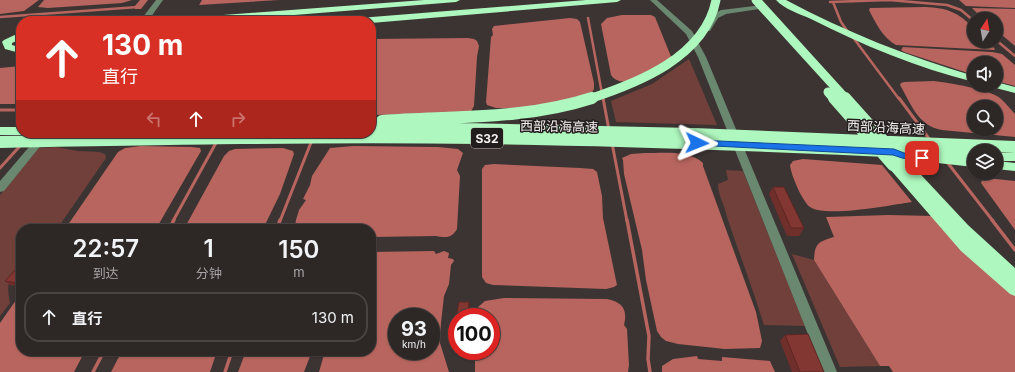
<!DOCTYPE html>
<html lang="zh">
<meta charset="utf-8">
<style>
body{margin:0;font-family:Inter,"Noto Sans SC",sans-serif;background:#393332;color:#f1f3f6;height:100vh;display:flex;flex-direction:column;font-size:15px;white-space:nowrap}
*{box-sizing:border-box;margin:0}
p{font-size:13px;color:#a7a5a7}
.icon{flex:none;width:22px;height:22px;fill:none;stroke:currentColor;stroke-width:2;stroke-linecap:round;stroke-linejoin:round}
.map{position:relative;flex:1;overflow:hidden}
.panel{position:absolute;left:16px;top:224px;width:360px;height:132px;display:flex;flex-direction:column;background:#2d2726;border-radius:16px;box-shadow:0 1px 3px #0004,0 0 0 1px #484443}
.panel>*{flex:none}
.guide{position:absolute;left:16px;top:16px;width:360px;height:122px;border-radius:16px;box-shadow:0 1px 3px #0004,0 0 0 1px #484443;background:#d93025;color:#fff;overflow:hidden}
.needle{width:26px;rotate:11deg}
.controls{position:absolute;left:967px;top:12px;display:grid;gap:8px}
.controls a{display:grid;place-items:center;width:36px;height:36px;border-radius:50%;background:#2d2726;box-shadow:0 1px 3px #0004,0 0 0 1px #484443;font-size:20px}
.speed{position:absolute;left:388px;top:308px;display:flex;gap:8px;font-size:20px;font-weight:700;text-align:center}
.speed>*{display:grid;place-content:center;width:52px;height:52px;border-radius:50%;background:#2d2726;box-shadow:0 1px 3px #0004,0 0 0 1px #484443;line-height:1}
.speed small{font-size:10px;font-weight:400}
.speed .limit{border:6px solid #d22;background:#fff;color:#111}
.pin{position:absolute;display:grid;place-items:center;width:34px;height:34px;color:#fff;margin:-17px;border-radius:8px;box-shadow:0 2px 6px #0006}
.me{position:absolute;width:44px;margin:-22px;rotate:92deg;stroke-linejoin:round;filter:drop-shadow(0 0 3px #0008)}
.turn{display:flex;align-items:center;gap:14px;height:84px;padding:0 20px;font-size:18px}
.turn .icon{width:52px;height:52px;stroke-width:2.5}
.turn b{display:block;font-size:28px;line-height:34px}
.lanes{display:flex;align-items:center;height:38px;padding:0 20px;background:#0003;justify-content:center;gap:20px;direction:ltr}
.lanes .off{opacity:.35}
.eta{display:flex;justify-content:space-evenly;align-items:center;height:68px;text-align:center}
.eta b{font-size:24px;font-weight:600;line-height:28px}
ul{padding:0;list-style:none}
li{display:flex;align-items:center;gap:12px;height:50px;margin:0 8px 6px;padding:0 12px;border:2px solid #484443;border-radius:16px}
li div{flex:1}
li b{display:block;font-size:15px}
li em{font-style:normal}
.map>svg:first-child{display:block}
.green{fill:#71403b}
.water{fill:#b7655e;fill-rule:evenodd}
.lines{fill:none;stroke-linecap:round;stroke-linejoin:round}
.stream-far2{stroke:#b7655e;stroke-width:2.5}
.stream-far1{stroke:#b7655e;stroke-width:3}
.stream{stroke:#b7655e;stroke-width:3.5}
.canal{fill:#b7655e;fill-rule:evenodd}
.minor{fill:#6a8770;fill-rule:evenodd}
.highway{fill:#aef7be;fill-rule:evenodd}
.highway-bridge-far1{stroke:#aef7be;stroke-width:9}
.highway-bridge{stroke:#aef7be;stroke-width:12}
.wall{fill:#712f2b}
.shaded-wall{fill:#5c2623}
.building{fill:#833732;stroke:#5c2623}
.route{fill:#1a73e8;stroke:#114b97}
.labels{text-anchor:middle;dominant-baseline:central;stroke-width:3;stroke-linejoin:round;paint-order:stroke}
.shield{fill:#201d1c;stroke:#b7b3b2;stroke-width:1}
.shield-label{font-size:12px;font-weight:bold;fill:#f8f3f3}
.street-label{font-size:13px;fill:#f8f3f3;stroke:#201d1c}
</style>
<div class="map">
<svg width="1015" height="372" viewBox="0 0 1015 372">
<rect width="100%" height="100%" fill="#3c3433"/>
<path class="green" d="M689,59L717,125L616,122L611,101L652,84Z
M56,147L78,151L99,152L105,154L106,158L57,229H21V269C6,278 7,288 10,303L0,316V195L39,148Z
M726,170L743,171L805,326L764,325C753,289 739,253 727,217C725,205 718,196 718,184L728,180Z
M792,254L814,260L880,366L840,367Z"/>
<path class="water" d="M0,0H39L24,11L0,14Z
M44,0H132L122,3L48,8L38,7Z
M202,0H279L199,5Z
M959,0H1015V8L966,6Z
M925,7C948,8 957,12 974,28V41H987L995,49L994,50L896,45C883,38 875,22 869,10L870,8Z
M972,8L1015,9V46L996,30V19H983Z
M622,15H651L655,17L672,59C659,67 624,94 611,75L601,24L607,18Z
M570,18L577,19L580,22L594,83V89L591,94L532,108H496L487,105L486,102L491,37L493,35L492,29L494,26Z
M468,38L474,39L477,41L479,46L477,57L474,106L470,113L371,115V39Z
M903,47L992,52L1002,54L1015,65V86L996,81V63H974V75L904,52L901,50Z
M21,66V104H0V68Z
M934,81C950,83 988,89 1000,98C1006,103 1010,109 1015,114V137L942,130C918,126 911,104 900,85L901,83L904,82ZM974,107H996V129H974Z
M141,146L192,147L200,148L201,151L156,229H65L118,152L125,148Z
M353,146L438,147L458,149L463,153L457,170L460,176L457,229C452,238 446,238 436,236L371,237V229H298L295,226L296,220L299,210L306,200L303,199L310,185L312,176L330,148Z
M283,148L293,151L294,154L280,194L263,229H184L224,156L229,151L235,149Z
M645,153C663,153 690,150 703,163V166L756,312L762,341L760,348L725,349L678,344L666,341L661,337L657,331L646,280L642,250L624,174L623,160L622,158L631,154Z
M803,159L882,165L912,202C891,205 825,218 810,207C802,201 791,175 790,165L793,161Z
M494,164L580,168L593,169L597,172L602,196L603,218L617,285L614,287L606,289L493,285L486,283L482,277V169L485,165Z
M986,178L1015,181V230L981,183L982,180Z
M888,215L934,216L1015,290V372H893L889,366H880L814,260C815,243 818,242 834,237L826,217Z
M434,251L436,254L444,251L449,253L448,258L453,259L454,261L451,265L449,284L444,296L441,323L440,343L449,372H319L325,351H371V252ZM397,317H431V351H397Z
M21,293V351H85L74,372H0V323Z
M504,298L607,299C622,302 628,309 624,325L627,329L629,365L628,372H475V361L477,351H491V317H477L478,307L485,301Z
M122,351H217L210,372H111Z
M246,351H312L304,372H238Z
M697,356L698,359L722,361V357L770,361L775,372H662V366L673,359Z"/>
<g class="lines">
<path class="stream-far2" d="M830,2L889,0L947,5L961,10L974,21
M833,2L841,22L848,32
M0,17L138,7
M588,18L603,99
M852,36L899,99
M996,40L1015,56"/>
<path class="stream-far1" d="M603,98L609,130
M899,98L930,140
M0,110H21
M26,139L31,133
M612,143L627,221
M947,162L993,221
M0,168L20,146
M173,221L217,141
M280,221L312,140"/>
<path class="stream" d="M627,220L649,336L648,359L650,372
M992,220L1015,250
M169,229L174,220
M277,229L280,220
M93,372L104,351
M225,372L232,351"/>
<path class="canal" d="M140,0H148L141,9H135L134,7Z"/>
<path class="minor" d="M156,0H163L148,21H140Z
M650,0H657L692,31L706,57L837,372H823L698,57L686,34Z
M763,5L767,7L765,8L726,14L718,18L710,31H704L703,29L712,15L721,10Z
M41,133H51L4,191L0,192V181Z"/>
<path class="highway" d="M424,0H460L456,2L218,21H180L184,18Z
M586,0H621L617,2L371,23V21H355L359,18Z
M776,0H786C846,32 909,57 974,76V82C918,68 862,45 811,19C800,14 784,9 776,0Z
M21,32V39L12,43V45L19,47L21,49L19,51L16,52L5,49L2,42L4,40Z
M996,82L1015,87V93L992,87L991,85H996Z
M0,127H21V133H25L21,135H0Z
M905,152L974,159V167L901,159L899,156L901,153Z
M996,153H1015V161H997L1015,163V171L996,169Z
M893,161L899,165L901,162H909L968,225L1015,268V296L1010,294L961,251L889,168L887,165L889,162Z"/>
<path class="highway-bridge-far1" d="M756,0L846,99
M828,92L834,99
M589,99C638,83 705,57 716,0"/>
<path class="highway-bridge" d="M834,98L893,165
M845,98L905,165
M382,121C453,116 524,120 592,98
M371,127L693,134L1015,147
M0,142C160,139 320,136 480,138C645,140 809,147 974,155"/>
</g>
<path class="wall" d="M773,187L804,228L799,236H787L769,194Z
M16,269L20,286L10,285L5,281Z
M470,306L468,316H458L457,312Z
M785,335L824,372H792L780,341Z"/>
<path class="shaded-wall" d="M21,277V285L20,286L16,283Z
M469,302L470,306L468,316V313Z"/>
<path class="building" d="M773,187H784L804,228H791Z
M16,269L21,270V277L16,283L5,281Z
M459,302H469L468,313L457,312Z
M808,334L824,372H800L785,335Z"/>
<path class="route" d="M697,140L894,149L904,153L925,156L926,158L922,161L902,158L893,155L694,145L692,143Z"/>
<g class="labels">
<rect class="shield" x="471" y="128" width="32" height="20" rx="3"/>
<g class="shield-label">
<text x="487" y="138">S32</text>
</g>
<g class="street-label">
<text transform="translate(559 126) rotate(1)">西部沿海高速</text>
<text transform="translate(886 127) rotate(3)">西部沿海高速</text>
</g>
</g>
</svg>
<div class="controls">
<a><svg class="needle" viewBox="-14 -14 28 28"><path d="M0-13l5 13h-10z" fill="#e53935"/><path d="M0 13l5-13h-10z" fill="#a7a5a7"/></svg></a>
<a><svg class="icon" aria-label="sound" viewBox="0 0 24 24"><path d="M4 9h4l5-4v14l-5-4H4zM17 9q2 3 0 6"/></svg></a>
<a><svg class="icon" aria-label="search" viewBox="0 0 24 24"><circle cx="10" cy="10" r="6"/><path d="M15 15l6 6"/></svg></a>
<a><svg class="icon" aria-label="layers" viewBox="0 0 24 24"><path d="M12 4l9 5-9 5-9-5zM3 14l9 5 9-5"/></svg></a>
</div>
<div class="speed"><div>93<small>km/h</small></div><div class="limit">100</div></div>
<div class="pin" style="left:922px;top:158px;background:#d93025"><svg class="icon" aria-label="arrive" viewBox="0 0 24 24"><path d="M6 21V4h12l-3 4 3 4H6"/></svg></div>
<svg class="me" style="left:697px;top:143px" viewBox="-20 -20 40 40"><path d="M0-17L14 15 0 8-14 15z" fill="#1a73e8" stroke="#fff" stroke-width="4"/></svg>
<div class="guide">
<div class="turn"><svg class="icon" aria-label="ahead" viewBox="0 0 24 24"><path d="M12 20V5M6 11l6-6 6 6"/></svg><div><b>130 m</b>直行</div></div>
<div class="lanes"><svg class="icon off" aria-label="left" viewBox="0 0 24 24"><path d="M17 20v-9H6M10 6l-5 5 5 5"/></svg><svg class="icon" aria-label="ahead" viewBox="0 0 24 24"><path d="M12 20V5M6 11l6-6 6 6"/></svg><svg class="icon off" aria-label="right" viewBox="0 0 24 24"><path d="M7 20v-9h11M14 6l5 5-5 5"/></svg></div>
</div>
<section class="panel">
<div class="eta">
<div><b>22:57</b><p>到达</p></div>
<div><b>1</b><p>分钟</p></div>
<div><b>150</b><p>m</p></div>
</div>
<ul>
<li><svg class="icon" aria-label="ahead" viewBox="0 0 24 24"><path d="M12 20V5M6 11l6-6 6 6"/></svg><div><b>直行</b></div><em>130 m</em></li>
</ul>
</section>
</div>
